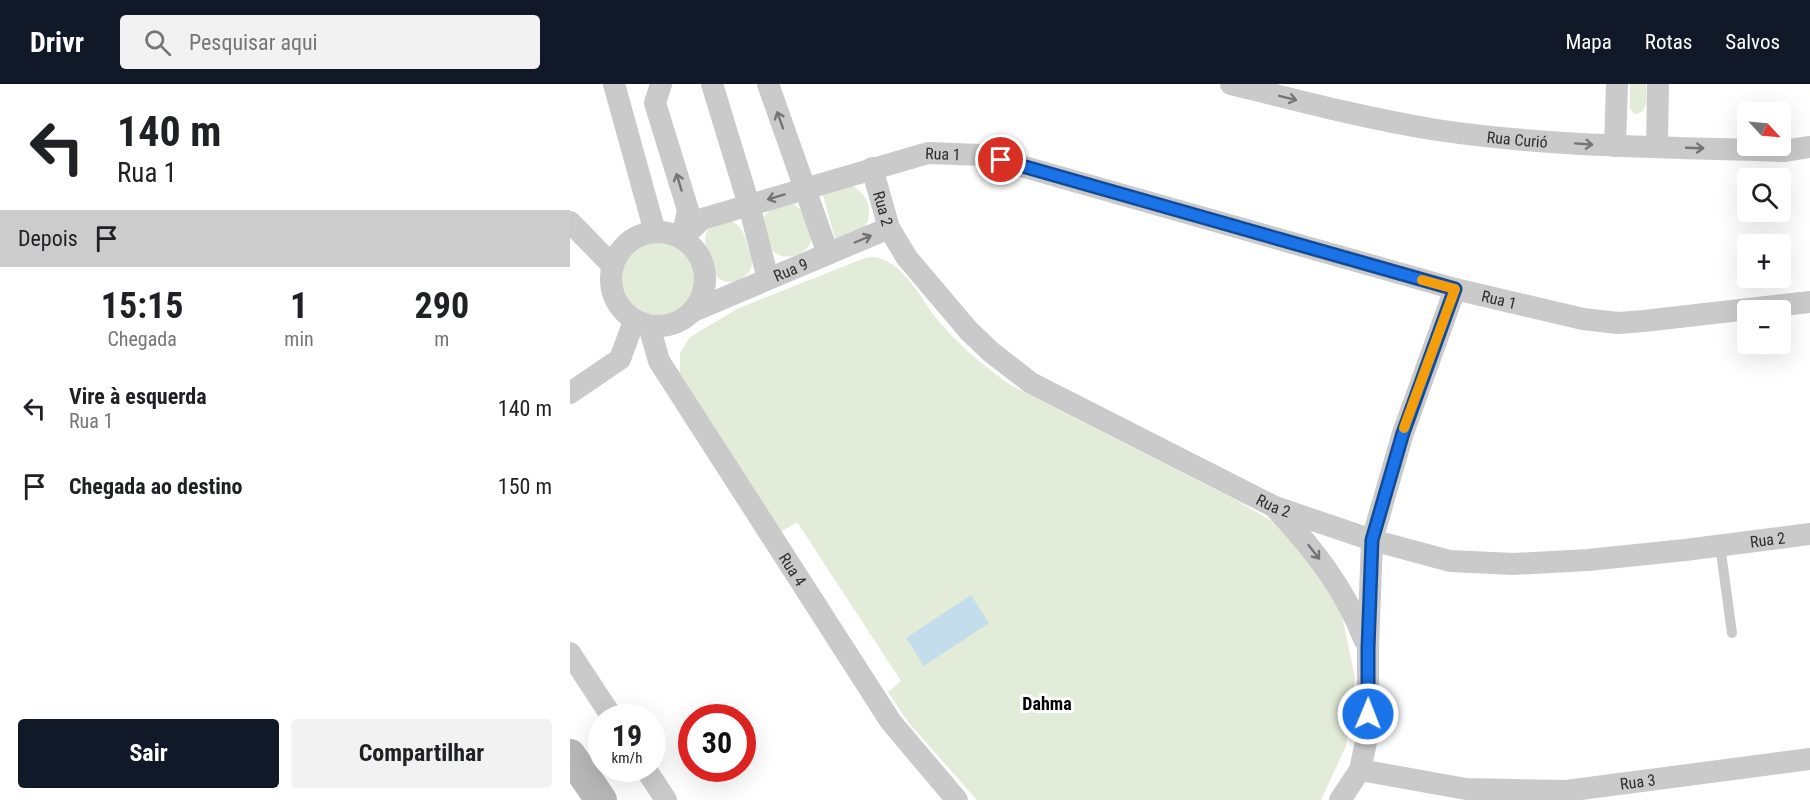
<!DOCTYPE html>
<html lang="pt">
<meta charset="utf-8">
<style>
body{margin:0;font-family:"Roboto Condensed",sans-serif;background:#f2f2f2;color:#202124;height:100vh;display:flex;flex-direction:column;font-size:22px;white-space:nowrap}
*{box-sizing:border-box;margin:0}
p{font-size:20px;color:#757577}
.icon{flex:none;width:33px;height:33px;fill:none;stroke:currentColor;stroke-width:2;stroke-linecap:round;stroke-linejoin:round}
.map{position:relative;flex:1;overflow:hidden}
.drawer{display:flex;flex-direction:column;background:#fff;width:570px}
.drawer>*{flex:none}
.top-card{background:#fff;color:#202124;overflow:hidden}
.needle{width:39px;rotate:116deg}
.fabs{position:absolute;left:1167px;top:18px;display:grid;gap:12px}
.fabs a{display:grid;place-items:center;width:54px;height:54px;border-radius:6px;background:#fff;box-shadow:0 6px 24px #0002;font-size:30px}
.speed{position:absolute;left:18px;top:620px;display:flex;gap:12px;font-size:30px;font-weight:700;text-align:center}
.speed>*{display:grid;place-content:center;width:78px;height:78px;border-radius:50%;background:#fff;box-shadow:0 6px 24px #0002;line-height:1}
.speed small{font-size:15px;font-weight:400}
.speed .limit{border:9px solid #d22;background:#fff;color:#111}
.pin{position:absolute;display:grid;place-items:center;width:51px;height:51px;color:#fff;margin:-26px;border:3px solid #fff;border-radius:50%;box-shadow:0 2px 6px #0007}
.me{position:absolute;width:66px;margin:-33px;rotate:1deg;stroke-linejoin:round;filter:drop-shadow(0 0 4px #0008)}
.turn{display:flex;align-items:center;gap:21px;height:126px;padding:0 18px;font-size:27px}
.turn .icon{width:78px;height:78px;stroke-width:2.5}
.turn b{display:block;font-size:42px;line-height:51px}
.then{display:flex;align-items:center;height:57px;padding:0 18px;background:#0003;gap:12px;font-size:22px}
.eta{display:flex;justify-content:space-evenly;align-items:center;height:102px;text-align:center}
.eta b{font-size:36px;font-weight:700;line-height:42px}
.button{display:flex;gap:12px;margin-top:auto;padding:12px 18px}
.button a{flex:1;height:69px;border-radius:6px;background:#111827;color:#fff;font-size:24px;font-weight:700;line-height:69px;text-align:center}
.button a+a{background:#f2f2f2;color:#202124}
ul{padding:0;list-style:none}
li{display:flex;align-items:center;gap:18px;height:78px;padding:0 18px}
li div{flex:1}
li b{display:block;font-size:22px}
li em{font-style:normal}
header{display:flex;align-items:center;gap:36px;box-sizing:border-box;height:84px;padding:0 30px;background:#111827;color:#fff}
header strong{font-size:28px}
nav{display:flex;gap:33px;margin-inline-start:auto;font-size:21px}
.search{width:420px;height:54px;background:#f2f2f2;display:flex;align-items:center;gap:15px;box-sizing:border-box;padding:0 21px;border-radius:6px;color:#757577;font-size:22px}
main{display:flex;flex:1;min-height:0}
.map>svg:first-child{display:block}
.green{fill:#e3ecd8}
.water{fill:#c3dded}
.lines{fill:none;stroke-linecap:round;stroke-linejoin:round}
.lane{stroke:#cacaca;stroke-width:10}
.street{stroke:#cacaca;stroke-width:22}
.secondary{stroke:#b7b7b7;stroke-width:32}
.oneway{stroke:#747474}
.route-casing{stroke:#114b97;stroke-width:15}
.route{stroke:#1a73e8;stroke-width:10}
.slow{stroke:#f59e0b;stroke-width:10}
.labels{text-anchor:middle;dominant-baseline:central;stroke-width:6;stroke-linejoin:round;paint-order:stroke}
.street-label{font-size:16px;fill:#2d2d2d;stroke:#fff}
.neighbourhood-label{font-size:18px;font-weight:bold;fill:#000;stroke:#fff}
</style>
<header>
<strong>Drivr</strong>
<div class="search"><svg class="icon" aria-label="search" viewBox="0 0 24 24"><circle cx="10" cy="10" r="6"/><path d="M15 15l6 6"/></svg>Pesquisar aqui</div>
<nav><a>Mapa</a><a>Rotas</a><a>Salvos</a></nav>
</header>
<main>
<section class="drawer">
<div class="top-card">
<div class="turn"><svg class="icon" aria-label="left" viewBox="0 0 24 24"><path d="M17 20v-9H6M10 6l-5 5 5 5"/></svg><div><b>140 m</b>Rua 1</div></div>
<div class="then">Depois<svg class="icon" aria-label="arrive" viewBox="0 0 24 24"><path d="M6 21V4h12l-3 4 3 4H6"/></svg></div>
</div>
<div class="eta">
<div><b>15:15</b><p>Chegada</p></div>
<div><b>1</b><p>min</p></div>
<div><b>290</b><p>m</p></div>
</div>
<ul>
<li><svg class="icon" aria-label="left" viewBox="0 0 24 24"><path d="M17 20v-9H6M10 6l-5 5 5 5"/></svg><div><b>Vire à esquerda</b><p>Rua 1</p></div><em>140 m</em></li>
<li><svg class="icon" aria-label="arrive" viewBox="0 0 24 24"><path d="M6 21V4h12l-3 4 3 4H6"/></svg><div><b>Chegada ao destino</b></div><em>150 m</em></li>
</ul>
<div class="button"><a>Sair</a><a>Compartilhar</a></div>
</section>
<div class="map">
<svg width="1240" height="716" viewBox="0 0 1240 716">
<rect width="100%" height="100%" fill="#fff"/>
<path class="green" d="M1060,0H1076C1076,11 1080,30 1064,30L1060,24Z
M281,101C313,118 300,158 265,155L252,108Z
M223,120C230,124 232,127 235,134C237,139 242,146 242,152C242,170 214,180 202,166C196,159 195,143 193,134L202,123Z
M162,137C172,143 174,149 177,160C178,165 182,172 182,178C182,197 153,206 144,189C141,184 139,177 138,171C134,159 133,151 141,141Z
M49 196a38 38 0 1 1 76 0a38 38 0 1 1-76 0Z
M305,173C337,180 351,217 371,240C392,264 418,286 444,303L666,416L700,436L735,469L771,527L785,594L776,662L751,716H407L338,638L318,608L331,597L227,438L211,448L110,289V269L120,253L169,224L295,174Z"/>
<path class="water" d="M401,511L419,539L354,582L336,554Z"/>
<g class="lines">
<path class="lane" d="M1150,461L1162,549"/>
<g class="street">
<path d="M44,0L85,148"/>
<path d="M91,0L85,19L118,126L112,154"/>
<path d="M142,0L179,121L198,195"/>
<path d="M198,0L258,170"/>
<path id="s1" d="M661,0C729,17 798,35 867,46C981,63 1097,63 1213,67L1240,63"/>
<path d="M1045,62L1047,0"/>
<path d="M1087,63L1088,0"/>
<path id="s2" d="M302,84L319,144L337,174L399,247L421,268L461,299L705,423L802,456L880,477L944,480L1018,476L1115,466L1240,450"/>
<path d="M0,138L43,182"/>
<circle cx="88" cy="195" r="47"/>
<path id="s3" d="M112,154L132,135L358,69L412,71L885,205L1013,235L1048,239L1074,237L1240,218"/>
<path id="s4" d="M123,227L319,144"/>
<path id="s5" d="M79,242L89,277L321,638L387,716"/>
<path d="M0,309L50,275L64,237"/>
<path d="M706,425C743,464 775,505 794,555"/>
<path d="M0,569L42,633"/>
<path d="M75,684L96,716"/>
<path id="s6" d="M790,686L896,705L996,707L1240,675"/>
<path d="M770,716L790,686L798,649V564L802,456L833,349L885,205"/>
</g>
<path class="secondary" d="M0,671L31,716"/>
</g>
<defs><path id="oneway-shaft" d="M-6 0H5M1.5-3L5.5 0L1.5 3" fill="none" stroke-width="1.6" stroke-linecap="round" stroke-linejoin="round" transform="scale(1.5)"/></defs>
<g class="oneway">
<use href="#oneway-shaft" transform="translate(718 14) rotate(14)"/>
<use href="#oneway-shaft" transform="translate(210 36) rotate(-110)"/>
<use href="#oneway-shaft" transform="translate(1014 60) rotate(4)"/>
<use href="#oneway-shaft" transform="translate(1125 64) rotate(2)"/>
<use href="#oneway-shaft" transform="translate(109 98) rotate(-107)"/>
<use href="#oneway-shaft" transform="translate(206 113) rotate(163)"/>
<use href="#oneway-shaft" transform="translate(293 155) rotate(-23)"/>
<use href="#oneway-shaft" transform="translate(744 468) rotate(52)"/>
</g>
<g class="lines">
<defs>
<path id="route" d="M431,76L885,205L833,349L802,456L798,564V630"/>
</defs>
<use href="#route" class="route-casing"/>
<use href="#route" class="route"/>
<path class="slow" d="M834,344L885,205L852,196"/>
</g>
<g class="labels">
<g class="street-label">
<text stroke="none"><textPath href="#s1" startOffset="292">Rua Curió</textPath></text>
<text stroke="none"><textPath href="#s3" startOffset="278">Rua 1</textPath></text>
<text stroke="none"><textPath href="#s2" startOffset="42">Rua 2</textPath></text>
<text stroke="none"><textPath href="#s4" startOffset="106">Rua 9</textPath></text>
<text stroke="none"><textPath href="#s3" startOffset="854">Rua 1</textPath></text>
<text stroke="none"><textPath href="#s2" startOffset="546">Rua 2</textPath></text>
<text stroke="none"><textPath href="#s2" startOffset="1050">Rua 2</textPath></text>
<text stroke="none"><textPath href="#s5" startOffset="284">Rua 4</textPath></text>
<text stroke="none"><textPath href="#s6" startOffset="280">Rua 3</textPath></text>
</g>
<g class="neighbourhood-label">
<text x="477" y="619">Dahma</text>
</g>
</g>
</svg>
<div class="fabs">
<a><svg class="needle" viewBox="-14 -14 28 28"><path d="M0-13l5 13h-10z" fill="#e53935"/><path d="M0 13l5-13h-10z" fill="#757577"/></svg></a>
<a><svg class="icon" aria-label="search" viewBox="0 0 24 24"><circle cx="10" cy="10" r="6"/><path d="M15 15l6 6"/></svg></a>
<a>+</a>
<a>−</a>
</div>
<div class="speed"><div>19<small>km/h</small></div><div class="limit">30</div></div>
<div class="pin" style="left:431px;top:76px;background:#d93025"><svg class="icon" aria-label="arrive" viewBox="0 0 24 24"><path d="M6 21V4h12l-3 4 3 4H6"/></svg></div>
<svg class="me" style="left:798px;top:630px" viewBox="-20 -20 40 40"><circle r="17" fill="#1a73e8" stroke="#fff" stroke-width="3"/><path d="M0-11L8 9 0 5-8 9z" fill="#fff"/></svg>
</div>
</main>
